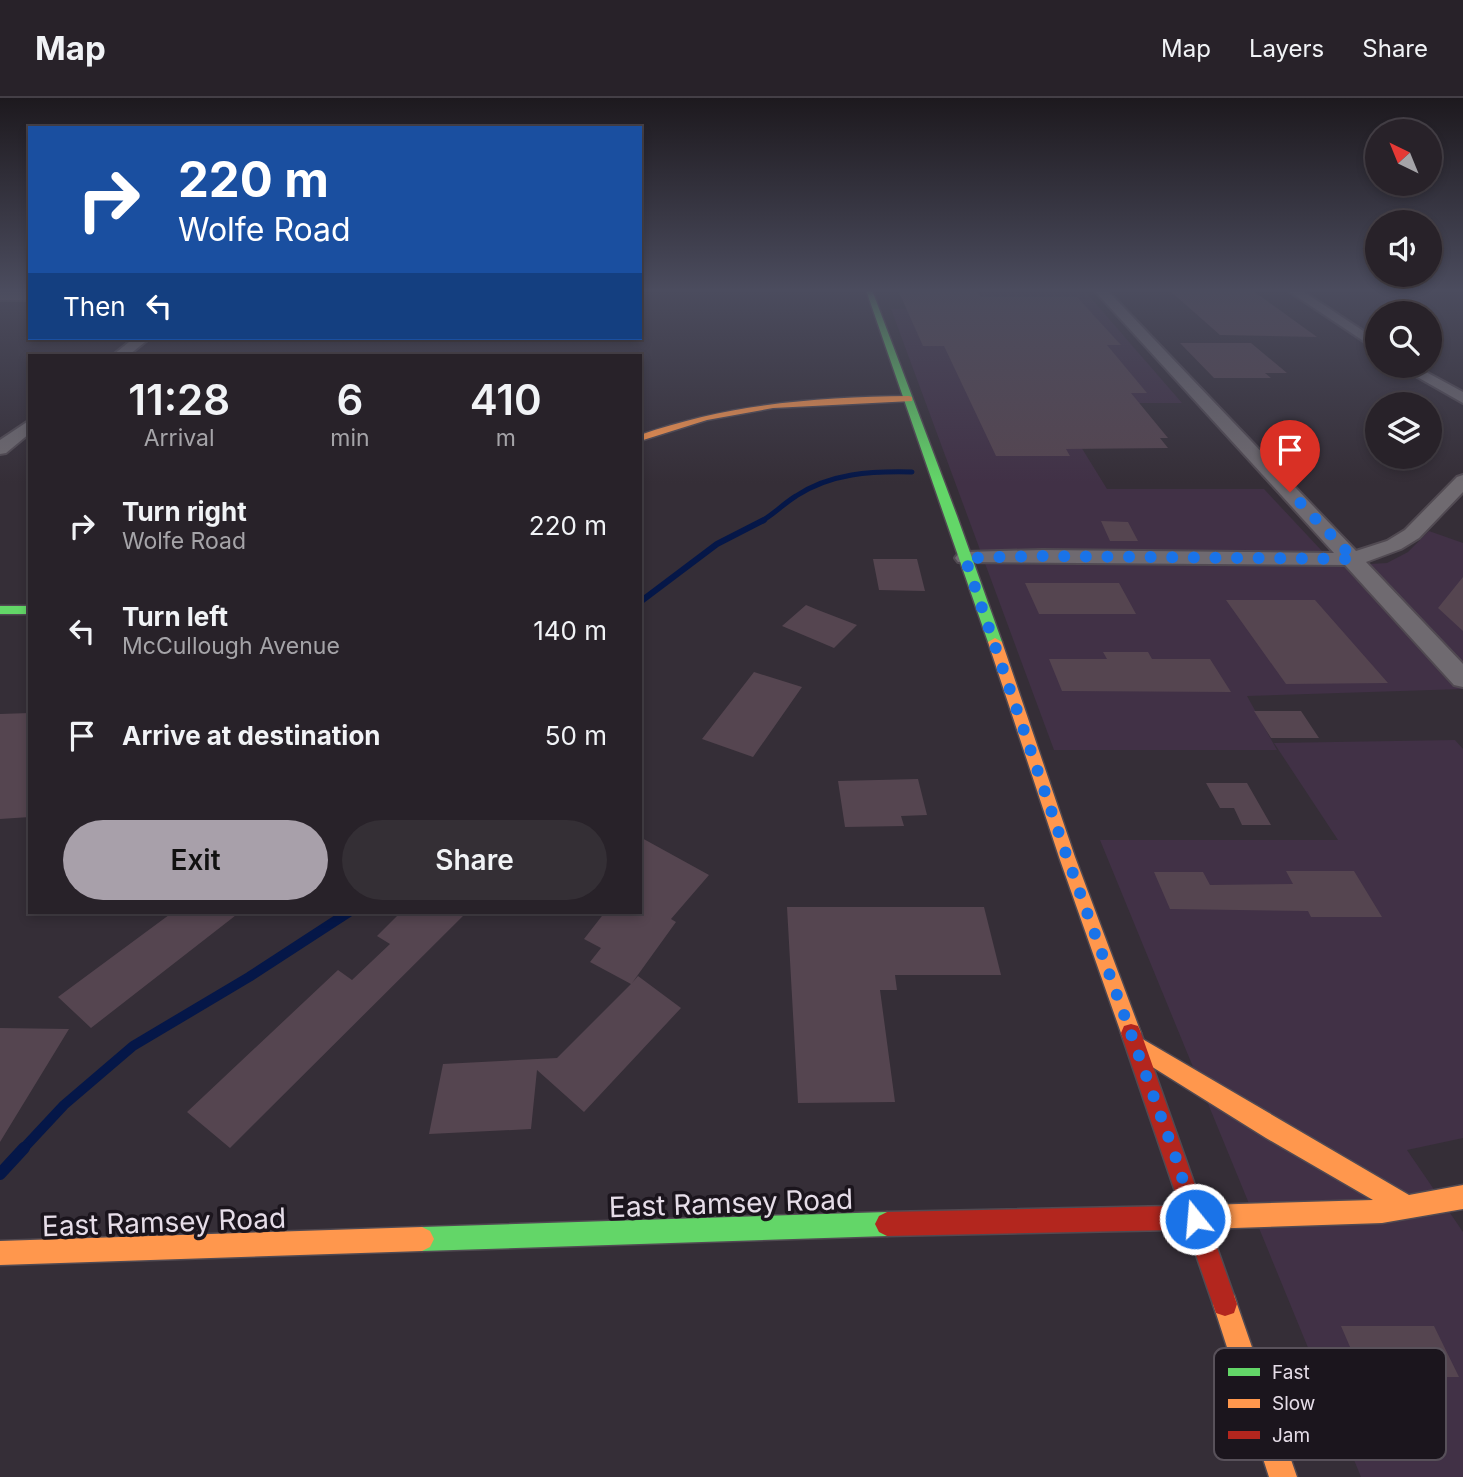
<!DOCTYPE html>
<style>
body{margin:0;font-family:Inter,sans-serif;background:#342f35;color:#f1f3f6;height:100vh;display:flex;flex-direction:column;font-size:26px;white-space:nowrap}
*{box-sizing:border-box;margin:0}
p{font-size:23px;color:#a5a4a8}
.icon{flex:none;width:38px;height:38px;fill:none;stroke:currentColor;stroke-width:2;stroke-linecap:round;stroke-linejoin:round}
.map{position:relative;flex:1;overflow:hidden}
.drawer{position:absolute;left:28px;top:256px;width:614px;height:560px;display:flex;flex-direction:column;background:#282229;border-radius:0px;box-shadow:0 4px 10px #0003,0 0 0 2px #443f46}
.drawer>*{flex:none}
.guide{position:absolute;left:28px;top:28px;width:614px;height:214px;border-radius:0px;box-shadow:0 4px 10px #0003,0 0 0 2px #443f46;background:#1a4fa0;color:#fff;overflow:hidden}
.needle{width:46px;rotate:317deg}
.fabs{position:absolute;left:1365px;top:21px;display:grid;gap:14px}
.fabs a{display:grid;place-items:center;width:77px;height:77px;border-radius:50%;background:#282229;box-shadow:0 4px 10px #0003,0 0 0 2px #443f46;font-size:35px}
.pin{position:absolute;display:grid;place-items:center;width:60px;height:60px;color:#fff;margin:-72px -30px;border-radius:50% 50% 50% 0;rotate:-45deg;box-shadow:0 0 7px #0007}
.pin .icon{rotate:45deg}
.me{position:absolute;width:77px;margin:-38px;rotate:343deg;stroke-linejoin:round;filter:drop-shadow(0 0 5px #0008)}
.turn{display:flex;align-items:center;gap:24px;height:147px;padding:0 35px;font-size:32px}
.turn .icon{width:91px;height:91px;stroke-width:2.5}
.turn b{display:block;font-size:49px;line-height:60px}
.then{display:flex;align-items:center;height:66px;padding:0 35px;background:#0003;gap:14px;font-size:26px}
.eta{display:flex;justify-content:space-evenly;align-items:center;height:119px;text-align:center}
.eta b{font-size:42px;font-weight:600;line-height:49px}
.cta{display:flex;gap:14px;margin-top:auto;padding:14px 35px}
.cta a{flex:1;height:80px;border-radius:42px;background:#a8a0aa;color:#111;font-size:28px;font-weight:600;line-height:80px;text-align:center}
.cta a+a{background:#342f35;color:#f1f3f6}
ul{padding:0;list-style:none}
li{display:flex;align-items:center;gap:21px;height:105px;padding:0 35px}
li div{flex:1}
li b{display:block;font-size:26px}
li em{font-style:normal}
header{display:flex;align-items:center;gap:42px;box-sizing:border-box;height:98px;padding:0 35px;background:#282229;border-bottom:2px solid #443f46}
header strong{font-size:33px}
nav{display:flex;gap:38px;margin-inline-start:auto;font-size:24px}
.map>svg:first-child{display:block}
.built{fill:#413146}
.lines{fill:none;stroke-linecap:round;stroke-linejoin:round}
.stream-far3{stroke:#051748;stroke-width:5}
.stream-far2{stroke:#051748;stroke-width:6}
.stream-far1{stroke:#051748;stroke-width:10}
.stream{stroke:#051748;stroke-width:12}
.building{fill:#554550}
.street-casing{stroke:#514a52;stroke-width:4}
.fast-casing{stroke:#514a52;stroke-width:3}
.slow-casing{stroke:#514a52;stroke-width:3}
.jam-casing{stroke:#514a52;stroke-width:3}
.street{fill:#6f6a70;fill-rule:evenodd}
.fast{fill:#63d668;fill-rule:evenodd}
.slow{fill:#ff974d;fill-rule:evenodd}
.jam{fill:#b3261e;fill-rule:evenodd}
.route{stroke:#1a73e8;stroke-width:12;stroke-dasharray:0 21.6}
.labels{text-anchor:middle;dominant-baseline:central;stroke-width:7;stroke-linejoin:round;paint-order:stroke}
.near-street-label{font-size:28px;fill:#e6dde8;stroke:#1b151d}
.key{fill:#1b151d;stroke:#58515a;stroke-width:2}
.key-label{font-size:19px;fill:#e6dde8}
</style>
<header>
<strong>Map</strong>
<nav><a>Map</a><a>Layers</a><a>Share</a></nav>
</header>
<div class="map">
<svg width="1463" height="1379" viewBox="0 0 1463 1379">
<rect width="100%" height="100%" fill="#352e37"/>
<path class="built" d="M980,192H1084L1182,305H1054L1107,391H1264L1336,468L1387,465L1408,454L1429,433L1463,445V591L1247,598L1277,652H1054L891,211L978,212L972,198H983Z
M1455,642L1463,651V1040L1407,1052L1463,1134V1379H1361L1100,742H1338L1274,645Z"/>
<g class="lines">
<path class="stream-far3" d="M760,424C773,417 783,406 796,398C831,375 871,373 912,374"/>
<path class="stream-far2" d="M640,504L717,446L764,422"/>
<path class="stream-far1" d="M22,1052L64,1007L133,948L249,879L349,814"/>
<path class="stream" d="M0,1076L24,1050"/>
</g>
<path class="building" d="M898,192H977L981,199H1077L1121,247H1107L1147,295H1131L1168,340H1160L1168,350L1066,351L1070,358H996L944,248H923Z
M1169,192H1252L1317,239L1220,237Z
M1180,245H1251L1287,275H1265L1271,280H1214Z
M1101,423L1128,424L1138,443H1110Z
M873,461H917L925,493L879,492Z
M1463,479V533L1438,510Z
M1025,485H1119L1136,516H1039Z
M1226,502H1315L1388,585L1286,586Z
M806,507L818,512L857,527L834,550L782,528Z
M1103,554H1148L1152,561H1210L1231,594L1062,593L1049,561H1107Z
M754,574L802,589L753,659L702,641Z
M1254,613H1301L1319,640H1271Z
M30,615V719L0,721V616Z
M918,681L927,717L901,718L904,728L845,729L838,683Z
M1206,685H1247L1271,727H1242L1234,710H1220Z
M640,739L709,777L671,821L676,824L632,885L638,878L681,910L584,1014L537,972L531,1031L429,1036L443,966L557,960L631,886L590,864L601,850L584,841L605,814H640Z
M1286,773H1354L1382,819H1311L1308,813L1170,811L1154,774H1203L1210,787L1293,786Z
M787,809H984L1001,877H895L897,892H880L895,1004L798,1005Z
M173,814H240L91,930L58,899Z
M401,814H467L230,1050L187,1014L338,872L352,882L390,846L377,838Z
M0,930L69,931L0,1044Z
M1341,1228H1434L1459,1279H1363Z"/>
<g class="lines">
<defs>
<path id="street" d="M1094,192H1107L1356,453L1387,443L1405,432L1457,379L1463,377V394L1419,440L1401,451L1366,464L1463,566V589L1454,587L1345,467L958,464L955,460L958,456L965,454L1042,452L1334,455Z
M1287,192H1301L1377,242V252Z
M0,194H30V202H0Z
M134,240H150L129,257H113Z
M1398,268H1415L1463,294V305Z
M30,322V335L6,355L0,356V342Z"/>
<path id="fast" d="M866,192H872L957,418L1002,544L1000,547L995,548L988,544Z
M0,508H30V516H0Z
M887,1114L895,1118L899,1126L895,1134L887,1138L422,1153L414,1149L410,1141L414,1133L422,1129Z"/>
<path id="slow" d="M909,298L912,299V303L773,310L707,322L640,343V337C728,306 817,299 909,298Z
M995,540L1002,544L1075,759L1141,935L1139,939L1409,1097L1463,1087V1111L1382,1125L1173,1132L1165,1128L1161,1120L1165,1112L1173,1108L1373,1102L1266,1040L1130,955L1127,948L1129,944L1124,942L1121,935L1059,759L988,544Z
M422,1129L430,1133L434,1141L430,1149L422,1153L0,1167V1143Z
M1225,1194L1234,1197L1237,1206L1297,1379H1269L1213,1206L1216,1197Z"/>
<path id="jam" d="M1131,926L1138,928L1141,935L1237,1206L1234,1215L1225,1218L1216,1215L1184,1122L1181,1128L1173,1132L887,1138L879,1134L875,1126L879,1118L887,1114L1173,1108L1181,1111L1121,935L1124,928Z"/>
</defs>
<use href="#street" class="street-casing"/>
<use href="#fast" class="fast-casing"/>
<use href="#slow" class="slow-casing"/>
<use href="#jam" class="jam-casing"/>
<use href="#street" class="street"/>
<use href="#fast" class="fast"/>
<use href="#slow" class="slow"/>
<use href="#jam" class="jam"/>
</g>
<linearGradient id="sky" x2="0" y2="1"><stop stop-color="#1d191e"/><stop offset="0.5" stop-color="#4b4c5e"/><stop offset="1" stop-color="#4b4c5e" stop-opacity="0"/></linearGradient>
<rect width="1463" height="385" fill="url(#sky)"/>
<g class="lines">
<path class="route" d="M1195,1121L1177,1063L1067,759L965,460L1042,458L1354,461L1290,394"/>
</g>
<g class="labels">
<g class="near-street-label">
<text transform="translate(731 1105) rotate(-2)">East Ramsey Road</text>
<text transform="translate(164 1124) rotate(-2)">East Ramsey Road</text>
</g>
</g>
<rect x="1214" y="1250" width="232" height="112" rx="10" class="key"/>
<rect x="1228" y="1270" width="32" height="8" fill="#63d668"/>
<rect x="1228" y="1301" width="32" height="9" fill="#ff974d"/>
<rect x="1228" y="1333" width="32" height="8" fill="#b3261e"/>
<g class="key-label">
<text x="1272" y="1281">Fast</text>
<text x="1272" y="1312">Slow</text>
<text x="1272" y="1344">Jam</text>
</g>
</svg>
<div class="fabs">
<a><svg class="needle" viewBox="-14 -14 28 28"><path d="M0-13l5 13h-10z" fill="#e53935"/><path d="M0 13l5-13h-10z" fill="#a5a4a8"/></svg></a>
<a><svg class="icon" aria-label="sound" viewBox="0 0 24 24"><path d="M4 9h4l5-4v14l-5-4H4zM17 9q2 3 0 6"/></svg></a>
<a><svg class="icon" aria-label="search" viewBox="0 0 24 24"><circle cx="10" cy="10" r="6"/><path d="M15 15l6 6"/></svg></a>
<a><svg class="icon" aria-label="layers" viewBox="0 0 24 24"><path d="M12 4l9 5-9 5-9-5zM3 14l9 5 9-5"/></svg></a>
</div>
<div class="pin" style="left:1290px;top:394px;background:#d93025"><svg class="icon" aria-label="arrive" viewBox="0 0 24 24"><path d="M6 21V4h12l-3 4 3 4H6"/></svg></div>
<svg class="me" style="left:1195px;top:1121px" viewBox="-20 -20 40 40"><circle r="17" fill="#1a73e8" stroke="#fff" stroke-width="3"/><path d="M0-11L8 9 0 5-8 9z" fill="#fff"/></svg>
<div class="guide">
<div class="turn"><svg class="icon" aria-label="right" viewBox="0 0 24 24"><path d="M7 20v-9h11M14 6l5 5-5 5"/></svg><div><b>220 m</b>Wolfe Road</div></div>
<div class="then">Then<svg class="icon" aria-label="left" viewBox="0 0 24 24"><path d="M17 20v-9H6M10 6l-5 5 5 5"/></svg></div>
</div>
<section class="drawer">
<div class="eta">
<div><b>11:28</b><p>Arrival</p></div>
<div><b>6</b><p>min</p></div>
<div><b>410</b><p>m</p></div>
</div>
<ul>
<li><svg class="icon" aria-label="right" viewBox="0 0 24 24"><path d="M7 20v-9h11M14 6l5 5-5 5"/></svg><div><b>Turn right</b><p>Wolfe Road</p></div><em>220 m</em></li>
<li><svg class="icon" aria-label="left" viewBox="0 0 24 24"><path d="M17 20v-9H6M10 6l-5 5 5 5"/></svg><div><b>Turn left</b><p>McCullough Avenue</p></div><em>140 m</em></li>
<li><svg class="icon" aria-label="arrive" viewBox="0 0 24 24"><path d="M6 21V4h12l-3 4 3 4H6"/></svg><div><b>Arrive at destination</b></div><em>50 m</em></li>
</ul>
<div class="cta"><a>Exit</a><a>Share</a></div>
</section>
</div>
